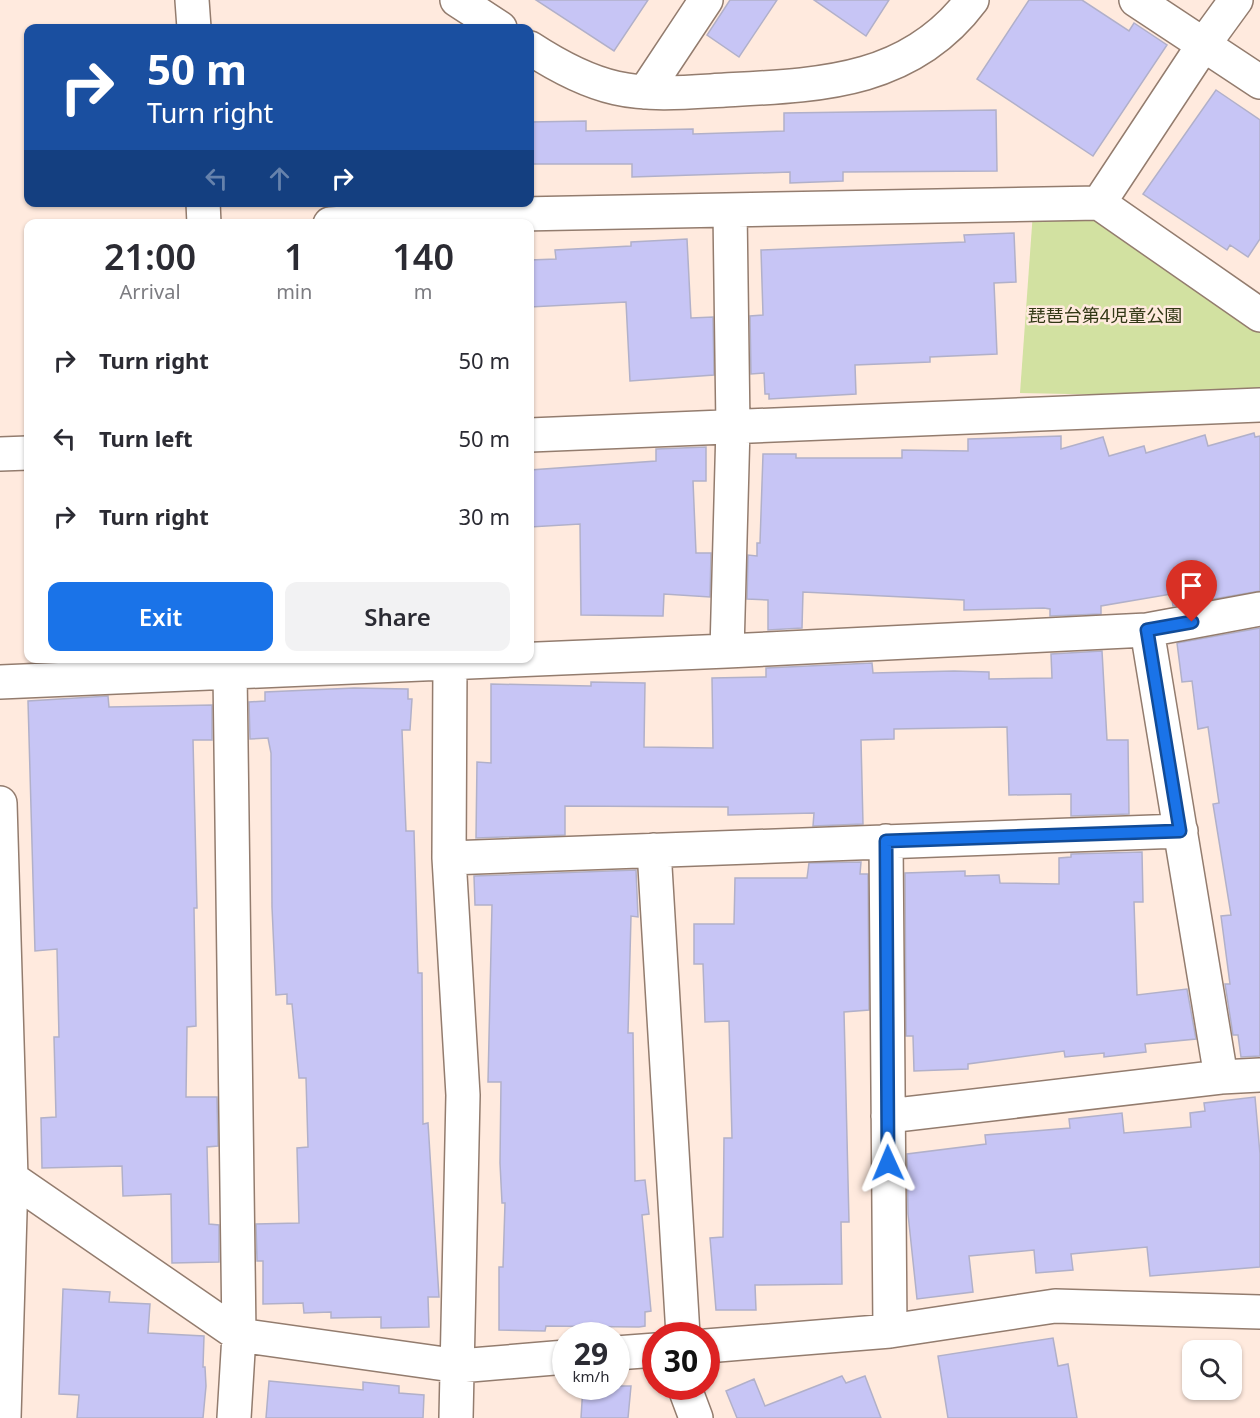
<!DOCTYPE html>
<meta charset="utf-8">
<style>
body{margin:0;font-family:"Noto Sans","Noto Sans JP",sans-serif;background:#f2f2f3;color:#2b2b33;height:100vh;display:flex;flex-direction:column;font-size:22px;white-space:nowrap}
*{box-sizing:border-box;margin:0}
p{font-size:20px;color:#7c7c81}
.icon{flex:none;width:33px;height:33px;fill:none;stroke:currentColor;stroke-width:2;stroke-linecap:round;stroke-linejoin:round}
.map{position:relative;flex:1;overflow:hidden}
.sheet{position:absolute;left:24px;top:219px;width:510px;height:444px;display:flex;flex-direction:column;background:#fff;border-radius:12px;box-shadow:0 2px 4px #0004}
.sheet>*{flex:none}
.guide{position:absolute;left:24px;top:24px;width:510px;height:183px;border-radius:12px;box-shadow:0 2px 4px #0004;background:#1a4fa0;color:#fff;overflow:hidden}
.fabs{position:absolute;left:1182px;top:1340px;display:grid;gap:12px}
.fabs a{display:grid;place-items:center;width:60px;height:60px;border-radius:12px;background:#fff;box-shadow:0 2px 4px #0004;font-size:30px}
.speed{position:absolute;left:552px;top:1322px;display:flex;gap:12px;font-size:30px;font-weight:700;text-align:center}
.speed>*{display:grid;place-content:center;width:78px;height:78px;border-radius:50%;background:#fff;box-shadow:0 2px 4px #0004;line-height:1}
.speed small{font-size:15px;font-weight:400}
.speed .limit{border:9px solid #d22;background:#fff;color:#111}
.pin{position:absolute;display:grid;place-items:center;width:51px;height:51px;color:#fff;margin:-62px -26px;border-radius:50% 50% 50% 0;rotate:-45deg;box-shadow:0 0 6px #0007}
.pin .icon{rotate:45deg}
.me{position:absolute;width:66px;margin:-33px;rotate:359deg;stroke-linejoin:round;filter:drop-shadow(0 0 4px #0008)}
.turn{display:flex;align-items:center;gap:21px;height:126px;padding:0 24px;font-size:27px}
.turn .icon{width:78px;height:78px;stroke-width:2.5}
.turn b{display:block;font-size:42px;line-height:51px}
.lanes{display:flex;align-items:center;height:57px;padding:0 24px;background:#0003;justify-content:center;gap:30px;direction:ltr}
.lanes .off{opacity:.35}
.eta{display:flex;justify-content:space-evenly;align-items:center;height:102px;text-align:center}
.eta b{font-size:36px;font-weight:600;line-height:42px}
.cta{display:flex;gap:12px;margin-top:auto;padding:12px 24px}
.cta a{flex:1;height:69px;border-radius:12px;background:#1a73e8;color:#fff;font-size:24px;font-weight:600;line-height:69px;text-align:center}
.cta a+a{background:#f2f2f3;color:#2b2b33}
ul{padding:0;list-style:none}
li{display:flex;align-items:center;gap:18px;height:78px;padding:0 24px}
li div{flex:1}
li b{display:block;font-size:22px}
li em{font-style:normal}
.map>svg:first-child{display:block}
.green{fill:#d2e1a1}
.building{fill:#c7c5f5;stroke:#b1b0c9;stroke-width:1.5}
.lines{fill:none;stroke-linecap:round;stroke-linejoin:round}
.minor-casing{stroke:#937c6e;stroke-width:36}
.minor{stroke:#fff;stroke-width:33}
.route-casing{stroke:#114b97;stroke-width:15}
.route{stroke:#1a73e8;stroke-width:10}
.labels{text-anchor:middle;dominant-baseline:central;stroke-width:5;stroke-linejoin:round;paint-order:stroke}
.park-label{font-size:18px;fill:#323815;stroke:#ffeade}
</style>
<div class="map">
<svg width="1260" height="1418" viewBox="0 0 1260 1418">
<rect width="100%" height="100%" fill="#ffeade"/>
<path class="green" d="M1093,211L1260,325V398L1020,393L1033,212Z"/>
<path class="building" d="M536,0H648L614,51Z
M730,0H777L739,57L707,35Z
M814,0H889L866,36Z
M1029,0H1082L1129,31L1134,23L1167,45L1093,156L977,79Z
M1216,90L1260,120V239L1248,257L1230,245L1227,250L1143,194Z
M996,110L997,171L843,172V181L790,183V172L632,177V164H530V122L586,121V131L693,129V134L784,131V113Z
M1014,233L1016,282L994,283L997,354L930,357V362L855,365L856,394L769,399V394H765L764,373L751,374L750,316L763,315L761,250L965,242L964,235Z
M687,239L691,318L713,317L714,375L630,381L626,302L530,307V260L556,259L555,250L631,246V242Z
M1254,433L1255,437L1260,436V591L1173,606L1171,594L1101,606V614L1050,616V609L1044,608L964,610V600L803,592L802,628L768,630V600L747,599L748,555L757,556V543H760L763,454H796V458H902V450L968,451V439L1061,436V449L1103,437L1109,456L1144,446L1146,453L1205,435L1208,446Z
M706,447V481H693L696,553H711L710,597L664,594L663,616L581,615L580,524L530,527V470L656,461V449Z
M1260,628V1056L1241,1057L1238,1035H1233L1225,984H1230L1221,916L1231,915L1213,804L1219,803L1208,727L1198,729L1192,681L1182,682L1177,643Z
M1102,651L1107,740H1128L1129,814L1071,816V794L1009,795L1007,727L894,729V739L861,740L863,824L813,826L814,813L728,815V807L565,806V835L476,838L477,762L491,763V684L591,686V682L645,683L644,747L713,748L712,678L766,677V668L872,663L873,673L954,671L989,672V679L1052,678L1051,654Z
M354,688L408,689V699H412L410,730H402L406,831H414L418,973H422L423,1124L428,1123L439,1297H428L429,1327L381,1328V1317L331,1318V1312L304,1313L303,1303L263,1304V1261H257L256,1224L299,1223L297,1148L308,1147L306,1078H299L292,1004H287V994L276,995L272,907L271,753L268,738L250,739L249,702L265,701V692Z
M108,696L109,707L212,705V740H193L197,908H194L196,1026L187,1027L186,1097H217L218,1146L207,1147L209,1224L219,1225V1262L172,1263L171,1194L123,1196L122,1166L42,1168L41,1118L56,1117L54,1037H59L57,949L35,951L28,701Z
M1142,852L1143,902H1134L1137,995L1187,989L1196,1039L1145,1044L1146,1052L1104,1057V1053L1065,1057L1064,1051L968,1064V1069L914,1071L913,1036H906L905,873L965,871V876L999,875L1000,883L1059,884V858L1071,857V854Z
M861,862L860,874H868L869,1010L844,1012L849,1222H841L842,1284L755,1285L756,1310H716L710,1238L723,1237L724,1138H732L729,1021L705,1022L703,964H694V924H734L735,878H807L809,863Z
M636,870L638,917L631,916L628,1033H633L635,1181L645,1180L649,1214L642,1215L651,1311L645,1312V1326L639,1327L546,1326L545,1331L499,1330V1267H503L505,1203H502L500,1163L501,1082H488L492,905H475L474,876Z
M1255,1097L1260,1154V1267L1150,1276L1147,1247L1071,1254L1073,1270L1036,1273L1034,1250L969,1256L973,1292L917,1299L908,1214L907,1154L986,1144L985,1135L1070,1128L1069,1119L1122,1113L1124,1133L1191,1127L1190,1113L1205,1111L1204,1103Z
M63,1289L110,1292L109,1302L150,1304L148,1333L204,1336L203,1367H205L206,1386L203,1418H77L79,1395L59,1394Z
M1053,1338L1058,1366L1068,1364L1077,1418H948L938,1356Z
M842,1376L846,1383L865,1376L881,1418H737L726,1391L754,1379L765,1406Z
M269,1381L363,1390V1382L399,1386V1393L424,1395L423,1418H266Z
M583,1386H631L628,1418H581Z"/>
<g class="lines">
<defs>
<path id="minor" d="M192,0L194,28
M457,0L500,28
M1136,0L1260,82
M530,48C556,65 585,81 616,88C651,96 690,92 725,90C820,85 910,83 972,0
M645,92L706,0
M203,202L204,224
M463,202L464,215L1099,203L1260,315
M1099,203L1204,44L1236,0
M330,224L464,215
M530,435L1260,405
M0,454L28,453
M1147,630L1221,1077
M727,651L733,427L730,210
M450,663L449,858L463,1095L456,1418
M230,672L239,1335L234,1418
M0,682L727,651L1147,630L1260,609
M0,803L11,1178L4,1418
M886,841L890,1331
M654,850L683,1335
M449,858L1181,831
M888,1116L1221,1077L1260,1075
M0,1174L11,1178L239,1335L459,1366L566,1357
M706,1346L890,1331L1055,1306L1260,1312
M616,1353L656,1350
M684,1386L696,1418"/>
</defs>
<use href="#minor" class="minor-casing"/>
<use href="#minor" class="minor"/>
</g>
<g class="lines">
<defs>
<path id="route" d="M888,1163L886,841L1180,831L1147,630L1192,622"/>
</defs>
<use href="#route" class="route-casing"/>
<use href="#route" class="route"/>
</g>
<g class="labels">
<g class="park-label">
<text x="1105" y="315">琵琶台第4児童公園</text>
</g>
</g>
</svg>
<div class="fabs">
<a><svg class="icon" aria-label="search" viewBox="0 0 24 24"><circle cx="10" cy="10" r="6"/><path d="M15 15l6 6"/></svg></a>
</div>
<div class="speed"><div>29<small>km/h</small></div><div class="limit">30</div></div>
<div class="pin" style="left:1192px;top:622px;background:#d93025"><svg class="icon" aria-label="arrive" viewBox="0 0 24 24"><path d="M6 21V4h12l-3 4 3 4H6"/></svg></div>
<svg class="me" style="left:888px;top:1163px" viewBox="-20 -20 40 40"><path d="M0-17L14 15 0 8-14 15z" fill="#1a73e8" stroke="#fff" stroke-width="4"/></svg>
<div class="guide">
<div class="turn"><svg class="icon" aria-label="right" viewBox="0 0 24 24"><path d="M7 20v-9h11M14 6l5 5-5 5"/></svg><div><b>50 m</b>Turn right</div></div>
<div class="lanes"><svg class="icon off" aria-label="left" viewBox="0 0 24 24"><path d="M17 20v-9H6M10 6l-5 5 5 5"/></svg><svg class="icon off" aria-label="ahead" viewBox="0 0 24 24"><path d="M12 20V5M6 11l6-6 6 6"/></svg><svg class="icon" aria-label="right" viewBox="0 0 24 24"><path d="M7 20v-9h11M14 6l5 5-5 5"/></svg></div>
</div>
<section class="sheet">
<div class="eta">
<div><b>21:00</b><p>Arrival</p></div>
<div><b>1</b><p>min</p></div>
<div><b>140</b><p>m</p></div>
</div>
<ul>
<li><svg class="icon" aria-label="right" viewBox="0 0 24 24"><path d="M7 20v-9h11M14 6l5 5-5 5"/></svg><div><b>Turn right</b></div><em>50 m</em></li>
<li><svg class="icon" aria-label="left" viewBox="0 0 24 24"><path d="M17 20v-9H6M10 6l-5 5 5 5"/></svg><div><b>Turn left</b></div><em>50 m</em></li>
<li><svg class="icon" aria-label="right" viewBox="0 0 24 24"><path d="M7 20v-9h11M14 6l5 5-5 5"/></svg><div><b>Turn right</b></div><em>30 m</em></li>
</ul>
<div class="cta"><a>Exit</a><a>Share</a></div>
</section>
</div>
